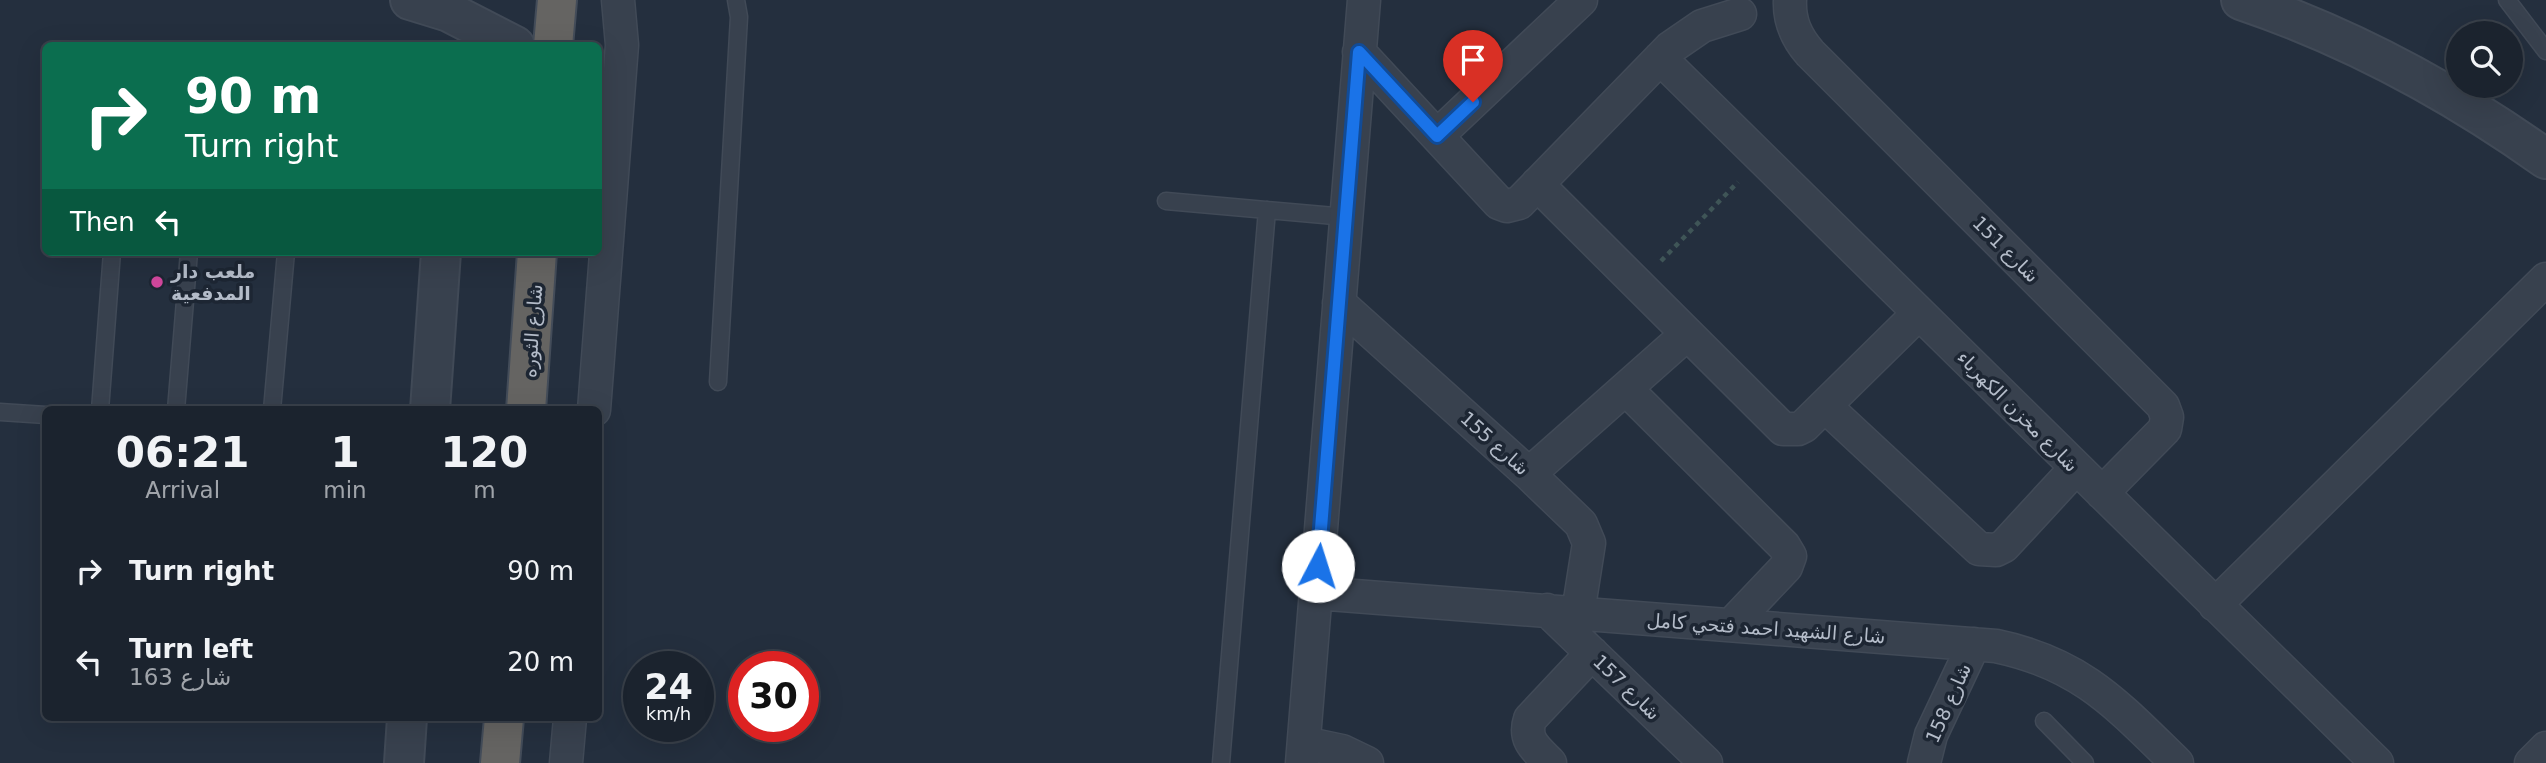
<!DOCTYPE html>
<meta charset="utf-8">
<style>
body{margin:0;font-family:"DejaVu Sans",Cairo,sans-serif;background:#282f3a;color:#f1f3f6;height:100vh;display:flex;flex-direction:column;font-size:26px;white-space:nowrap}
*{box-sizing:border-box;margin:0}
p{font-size:23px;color:#a0a4aa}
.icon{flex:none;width:38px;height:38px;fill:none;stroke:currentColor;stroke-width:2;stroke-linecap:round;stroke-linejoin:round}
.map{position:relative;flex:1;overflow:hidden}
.panel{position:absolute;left:42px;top:406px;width:560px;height:315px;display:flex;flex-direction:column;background:#1b232e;border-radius:10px;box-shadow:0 7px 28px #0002,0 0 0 2px #39404a}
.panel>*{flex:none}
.guide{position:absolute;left:42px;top:42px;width:560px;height:214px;border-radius:10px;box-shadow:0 7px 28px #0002,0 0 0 2px #39404a;background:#0b6e4f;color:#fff;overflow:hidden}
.controls{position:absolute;left:2446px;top:21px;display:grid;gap:14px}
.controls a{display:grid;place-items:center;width:77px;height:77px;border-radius:50%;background:#1b232e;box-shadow:0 7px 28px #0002,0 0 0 2px #39404a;font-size:35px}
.speed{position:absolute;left:623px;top:651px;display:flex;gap:14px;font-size:35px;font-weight:700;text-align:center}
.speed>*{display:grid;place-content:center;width:91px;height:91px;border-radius:50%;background:#1b232e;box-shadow:0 7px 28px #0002,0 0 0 2px #39404a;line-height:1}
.speed small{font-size:18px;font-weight:400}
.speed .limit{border:10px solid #d22;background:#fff;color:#111}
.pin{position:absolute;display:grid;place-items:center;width:60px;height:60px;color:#fff;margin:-72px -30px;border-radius:50% 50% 50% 0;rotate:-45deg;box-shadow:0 0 7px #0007}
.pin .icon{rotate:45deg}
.me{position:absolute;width:77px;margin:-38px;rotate:5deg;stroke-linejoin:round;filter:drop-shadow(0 0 5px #0008)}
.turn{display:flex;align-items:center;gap:24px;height:147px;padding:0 28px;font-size:32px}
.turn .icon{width:91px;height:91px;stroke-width:2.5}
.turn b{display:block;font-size:49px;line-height:60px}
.then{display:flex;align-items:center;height:66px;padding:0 28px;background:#0003;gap:14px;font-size:26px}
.eta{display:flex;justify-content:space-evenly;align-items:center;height:119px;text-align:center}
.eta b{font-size:42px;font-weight:700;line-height:49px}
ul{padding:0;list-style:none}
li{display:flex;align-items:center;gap:21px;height:91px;padding:0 28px}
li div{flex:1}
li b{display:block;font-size:26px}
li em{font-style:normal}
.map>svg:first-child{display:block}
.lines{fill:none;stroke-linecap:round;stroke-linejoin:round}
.service-casing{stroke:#414a57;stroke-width:19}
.minor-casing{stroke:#414a57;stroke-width:35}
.tertiary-casing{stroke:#414a57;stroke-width:42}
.trunk-casing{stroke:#434c59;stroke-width:42}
.path{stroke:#3f5557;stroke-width:4.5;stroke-dasharray:5 5;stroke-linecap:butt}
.service{stroke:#38414e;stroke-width:16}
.minor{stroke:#38414e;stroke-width:32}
.tertiary{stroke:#38414e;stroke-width:38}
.trunk{stroke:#656462;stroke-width:38}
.route-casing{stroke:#114b97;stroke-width:18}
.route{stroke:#1a73e8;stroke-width:12}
.hotel-dot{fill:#d1479c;stroke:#1d2633;stroke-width:2.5}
.labels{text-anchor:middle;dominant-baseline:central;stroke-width:7;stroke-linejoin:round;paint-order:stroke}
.street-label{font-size:19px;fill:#b4bcc9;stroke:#1d2633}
.poi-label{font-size:19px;font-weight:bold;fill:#b4bcc9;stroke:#1d2633;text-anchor:start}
</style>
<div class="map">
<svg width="2546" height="763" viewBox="0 0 2546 763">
<rect width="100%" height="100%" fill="#242f3e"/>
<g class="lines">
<defs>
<path id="service" d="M2507,0L2546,51
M1166,201L1346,217
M718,382L739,17L736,0
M100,410L112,252
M176,410L189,252
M272,410L286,252
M0,412L46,415
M2044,721L2085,763
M1221,763L1267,210"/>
<path id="minor" d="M1790,0C1789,21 1796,37 1810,53L2163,406L2167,417L2165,429L2102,493
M1359,52L1499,203L1507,206L1519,203L1670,48L1702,26L1740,14
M1660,58L2377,763
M1437,136L1581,0
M1537,184L1783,429H1798L1804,426L1919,313
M1339,303L1529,474L1581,524L1589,543L1578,613
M1626,389L1784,546L1790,556L1786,567L1731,625
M1825,406L1979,549L1996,550L2004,546L2076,468
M594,410L622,45L618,0
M1529,474L1687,334
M1316,593L1996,646C2082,664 2117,705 2177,763
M2215,605L2546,279
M1547,610L1706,763
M1304,743L1342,751L1367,763
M566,763L570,718
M1302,763L1364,0
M1550,763C1536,749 1523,740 1530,719L1592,653
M1924,763L1931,735L1974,644
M2531,763L2546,748"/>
<path id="tertiary" d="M410,0L449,12L515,46
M2241,0C2350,37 2452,92 2546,159
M430,410L441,252
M404,763L407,718"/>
<path id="trunk" d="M553,46L557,0
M526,410L537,252
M500,763L504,718"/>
</defs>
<use href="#service" class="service-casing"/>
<use href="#minor" class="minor-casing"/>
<use href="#tertiary" class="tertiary-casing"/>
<use href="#trunk" class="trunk-casing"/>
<path class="path" d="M1661,261L1738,182"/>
<use href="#service" class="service"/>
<use href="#minor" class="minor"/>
<use href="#tertiary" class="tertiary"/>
<use href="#trunk" class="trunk"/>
</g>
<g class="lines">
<defs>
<path id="route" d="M1318,566L1359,52L1437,136L1473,102"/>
</defs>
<use href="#route" class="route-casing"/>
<use href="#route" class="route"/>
</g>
<circle class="hotel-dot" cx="157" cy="282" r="7"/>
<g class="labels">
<g class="street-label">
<text transform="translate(2006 249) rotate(45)">شارع 151</text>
<text transform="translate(532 331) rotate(-86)">شارع الثوره</text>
<text transform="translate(2018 411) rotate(45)">شارع مخزن الكهرباء</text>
<text transform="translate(1495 443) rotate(42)">شارع 155</text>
<text transform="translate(1766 628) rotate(4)">شارع الشهيد احمد فتحي كامل</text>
<text transform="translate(1627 687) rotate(44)">شارع 157</text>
<text transform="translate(1948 703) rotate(-66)">شارع 158</text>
</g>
<g class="poi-label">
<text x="171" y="271">ملعب دار<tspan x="171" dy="22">المدفعية</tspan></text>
</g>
</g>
</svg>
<div class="controls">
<a><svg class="icon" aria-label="search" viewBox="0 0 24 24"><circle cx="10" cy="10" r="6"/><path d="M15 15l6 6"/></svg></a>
</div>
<div class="speed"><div>24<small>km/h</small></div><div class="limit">30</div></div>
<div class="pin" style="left:1473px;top:102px;background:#d93025"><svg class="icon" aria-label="arrive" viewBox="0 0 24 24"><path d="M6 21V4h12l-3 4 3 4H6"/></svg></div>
<svg class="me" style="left:1318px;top:566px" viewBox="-20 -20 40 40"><circle r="19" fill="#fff"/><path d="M0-13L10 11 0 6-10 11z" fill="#1a73e8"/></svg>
<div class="guide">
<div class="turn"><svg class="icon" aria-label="right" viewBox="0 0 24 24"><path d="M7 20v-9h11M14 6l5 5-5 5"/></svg><div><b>90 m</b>Turn right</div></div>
<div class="then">Then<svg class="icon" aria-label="left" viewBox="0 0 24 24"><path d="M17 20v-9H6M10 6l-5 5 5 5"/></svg></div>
</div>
<section class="panel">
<div class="eta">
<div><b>06:21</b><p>Arrival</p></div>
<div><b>1</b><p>min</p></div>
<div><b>120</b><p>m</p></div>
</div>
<ul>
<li><svg class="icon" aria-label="right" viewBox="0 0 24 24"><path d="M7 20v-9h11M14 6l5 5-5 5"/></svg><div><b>Turn right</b></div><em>90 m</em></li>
<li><svg class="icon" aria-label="left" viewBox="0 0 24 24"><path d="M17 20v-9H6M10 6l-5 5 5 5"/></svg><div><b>Turn left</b><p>شارع 163</p></div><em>20 m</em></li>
</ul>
</section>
</div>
